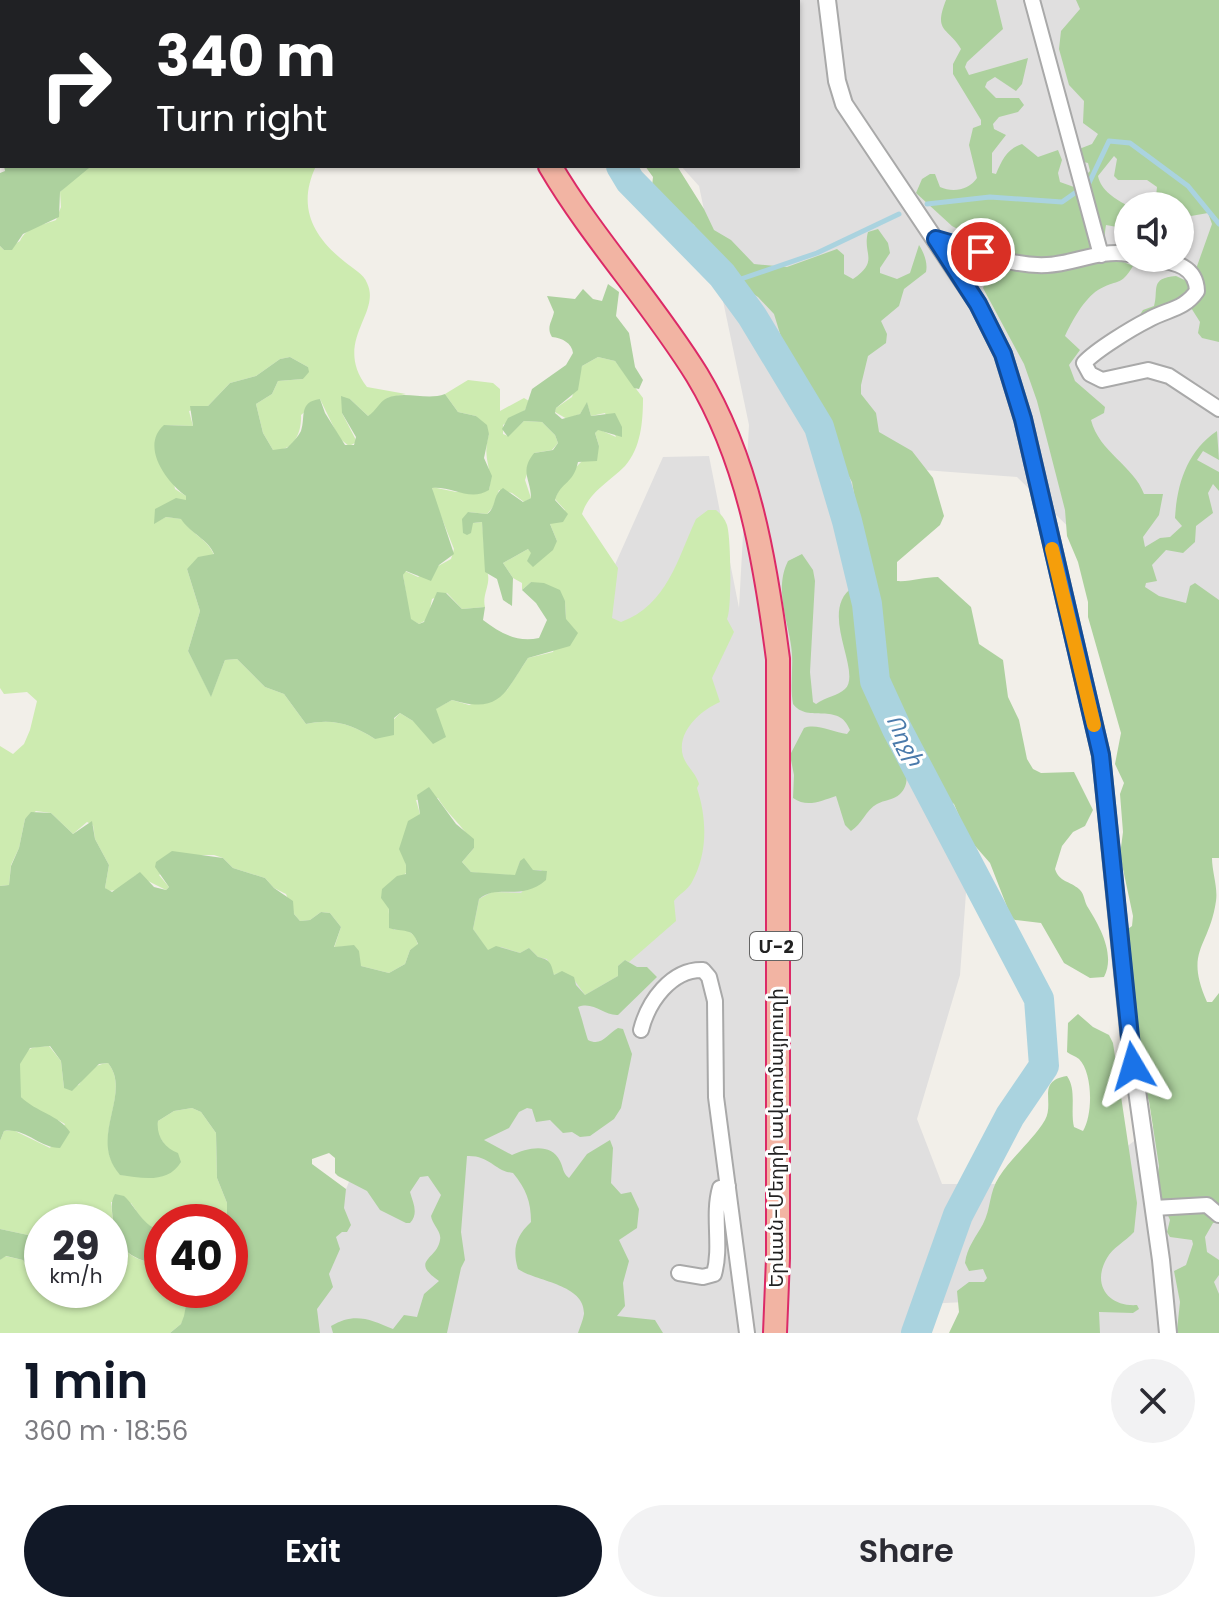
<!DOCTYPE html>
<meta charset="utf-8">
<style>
body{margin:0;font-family:Poppins,"Noto Sans Armenian",sans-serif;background:#f2f2f3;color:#2b2b33;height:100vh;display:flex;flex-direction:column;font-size:30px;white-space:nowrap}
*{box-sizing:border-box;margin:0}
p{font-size:26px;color:#7c7c81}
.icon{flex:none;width:44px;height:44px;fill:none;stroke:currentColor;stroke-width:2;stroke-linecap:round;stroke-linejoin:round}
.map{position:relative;height:1333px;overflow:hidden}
.side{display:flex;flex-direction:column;background:#fff;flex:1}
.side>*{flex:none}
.guide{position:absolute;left:0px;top:0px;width:800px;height:168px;box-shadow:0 2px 6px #0004;background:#202124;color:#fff;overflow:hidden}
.tools{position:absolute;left:1114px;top:192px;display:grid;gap:16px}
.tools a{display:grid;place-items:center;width:80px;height:80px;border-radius:50%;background:#fff;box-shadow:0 2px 6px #0004;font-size:40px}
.speed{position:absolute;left:24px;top:1204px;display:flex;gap:16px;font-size:40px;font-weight:700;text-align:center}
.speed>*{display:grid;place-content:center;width:104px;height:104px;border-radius:50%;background:#fff;box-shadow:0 2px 6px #0004;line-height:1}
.speed small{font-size:20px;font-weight:400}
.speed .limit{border:12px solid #d22;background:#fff;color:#111}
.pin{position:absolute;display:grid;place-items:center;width:68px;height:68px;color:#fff;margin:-34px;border:4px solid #fff;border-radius:50%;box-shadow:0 2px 8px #0007}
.me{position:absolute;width:88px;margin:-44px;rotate:353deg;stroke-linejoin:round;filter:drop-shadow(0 0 6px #0008)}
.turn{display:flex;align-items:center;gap:28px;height:168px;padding:0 24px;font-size:36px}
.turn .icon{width:104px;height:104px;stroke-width:2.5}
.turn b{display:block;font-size:56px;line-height:68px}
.round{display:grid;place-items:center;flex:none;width:84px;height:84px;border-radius:42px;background:#f2f2f3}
.headline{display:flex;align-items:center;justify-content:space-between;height:136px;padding:0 24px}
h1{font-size:48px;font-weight:600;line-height:60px;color:#111827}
.cta{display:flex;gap:16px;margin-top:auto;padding:16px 24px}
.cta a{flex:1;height:92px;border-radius:48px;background:#111827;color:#fff;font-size:32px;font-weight:600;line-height:92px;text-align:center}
.cta a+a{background:#f2f2f3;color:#2b2b33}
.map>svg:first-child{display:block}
.residential{fill:#e0dfdf;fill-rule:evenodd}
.grass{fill:#cdebb0}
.forest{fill:#add19e}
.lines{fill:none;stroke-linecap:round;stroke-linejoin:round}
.stream{stroke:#aad3df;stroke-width:5}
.river{stroke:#aad3df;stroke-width:30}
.minor-casing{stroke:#a9a9a9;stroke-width:18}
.tertiary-casing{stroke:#a9a9a9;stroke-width:20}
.trunk-casing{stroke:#dc2a67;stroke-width:26}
.minor{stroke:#fff;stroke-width:14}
.tertiary{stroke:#fff;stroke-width:16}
.trunk{stroke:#f2b4a3;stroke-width:22}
.route-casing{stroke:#114b97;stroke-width:20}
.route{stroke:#1a73e8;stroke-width:14}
.slow{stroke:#f59e0b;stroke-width:14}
.labels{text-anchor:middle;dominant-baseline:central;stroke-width:6;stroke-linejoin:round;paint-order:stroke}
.shield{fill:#fff;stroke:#646464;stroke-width:2}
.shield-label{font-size:18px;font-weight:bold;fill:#222}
.street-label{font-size:20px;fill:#222;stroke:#fff}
.water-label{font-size:22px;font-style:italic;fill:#4a7aab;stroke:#fff}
</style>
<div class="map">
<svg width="1219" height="1333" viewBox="0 0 1219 1333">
<rect width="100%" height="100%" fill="#f2efe9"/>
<path class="residential" d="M559,0H1151L1219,213V673L1017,477L924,470L873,563L902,690L967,879L960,975L917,1119L942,1184H1080L1183,1102L1219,1099V1333H992L985,1301L925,1304L916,1333H180L183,1290H230V1222H217L260,1185L316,1266L415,1013L663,457L709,456L739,608L749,425L699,186L681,166H798V2ZM1128,206H1180V258H1128Z"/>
<path class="grass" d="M0,0H301L2,2V133Z
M88,166H316C297,206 312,236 345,262C352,268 364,274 367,283C382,314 332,341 367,387L406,394L387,398L376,412L368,416L350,399L342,413L357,442L349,446L339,438L320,399L301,415C302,433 293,452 273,450L263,433L256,404L272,394L278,381L303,379L308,367L290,357L280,359L256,376L230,383L208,406L189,411L193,426L164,425L175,489L186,496V501L154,523L166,517L182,519C191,534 208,539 214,555L187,569L200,611L188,651L211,696L225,660L237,659L265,687L284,694L306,724C333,718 352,724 375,739L400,713L413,721L452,700L469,705L507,690L528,658L553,652L566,619L565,601L531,582L522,590V583L513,578L503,563L528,549L531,552L557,541L550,524L565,510L555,499C563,478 581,461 599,446L595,433L598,429L616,437L605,413L591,416L587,403L580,414L567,419L555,412L556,408L572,397L582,366L598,357L615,361L643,398C643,421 641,448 625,466C609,482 589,492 582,514L618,568L612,618L621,622C667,605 677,560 696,519L708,510H716C721,514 725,519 727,525C731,537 732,610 727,619L734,632L712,678L720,702C701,710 676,732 683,756C686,766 696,773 699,784L697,788C707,819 708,853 692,882C688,890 679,894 674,901L676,921L629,962L625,960L618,966V976L585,995L575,981L558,973L554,975L547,959L538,957L529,948L520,953L501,947L488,951L473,929L479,899L492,892L521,893L542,870H533L520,861L516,875C513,876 476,873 471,872L462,862L474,848C467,828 449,817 438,798L416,800L420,814C403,839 397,840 408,870C395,889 381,907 394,930L404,928L415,936L418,945L410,950L405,964L389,973L361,966L346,946L334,948L341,927L330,913L321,912L310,920L300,921L294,914L286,894L274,888L265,878L233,868L223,858L214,855H190L159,875L169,887L166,890L136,875L117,890L108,891L105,888L109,865L95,839L93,825L87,822L73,834L51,813L36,811L25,819L19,848L11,865L9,885L0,886V746L13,754L24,744L30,730L37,701L27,692L4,694L0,688V246L4,250L20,241C26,227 43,225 56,220L61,207L60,192Z
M468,380L493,383L500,389V411L524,398L529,401L525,410L503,425V434L508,436L524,421L542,422L555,435L558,443L552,450L534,453L525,480L531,498L524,502L512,493L499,490L493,507L487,514L468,512L473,523L482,522C484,540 484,558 488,575C490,585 482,596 485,607L462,609L447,593L432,599L428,619L419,624L410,619L403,575L405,571L418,577L451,559L454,549L433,496L432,487L456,492L489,490C494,469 481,460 489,434L476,416L458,412L445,394Z
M49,1046L61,1061L64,1088L79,1085C85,1073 94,1064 108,1063C133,1094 87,1139 121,1175L158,1177L168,1150L156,1131L158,1121L174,1111L192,1108L201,1112L216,1133L217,1178L227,1203V1222H162V1231C147,1229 139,1215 131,1203L111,1202C114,1239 120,1261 162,1264V1290H189L185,1316L181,1324L170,1333H0V1260L5,1256L23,1260L42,1290H110V1222H42V1238L0,1229V1141L4,1131L13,1130L50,1148L65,1124C52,1116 29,1111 21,1097C15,1085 17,1055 30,1049C35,1046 44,1047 49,1046Z"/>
<path class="forest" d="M946,0H996L1003,29L967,62L965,67L969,75L1028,58L1022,84L1016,91L995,77L987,82L985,87L996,98H1019L1024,105L1018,112L999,117L993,124L994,129L1006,135L992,153V173L996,174C1002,160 1007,149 1022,144L1038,157L1058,150L1062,160L1058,173L1060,182L1074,187L1090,171L1088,163L1079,161L1074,151L1092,144L1098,134L1083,123L1084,101L1069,85L1059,49L1061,31L1080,9L1076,0H1219V342L1202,338L1198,333L1200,322L1188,303L1137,319L1143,310L1154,306C1159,290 1149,278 1176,276L1191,283L1212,224L1208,213L1191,216L1188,211L1183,212L1180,221V206H1155L1157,187L1147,180H1118L1114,176L1117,159L1114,156L1098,176C1101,191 1116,199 1128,206V229L1106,225C1101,255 1109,256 1133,266C1121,287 1116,279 1098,290C1084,299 1072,321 1065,336L1080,350L1069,365L1075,381L1105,407L1104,413L1091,420C1099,452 1134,466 1144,494H1163L1159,515L1143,537L1145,547L1160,538L1170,537L1182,526L1175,518C1177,484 1187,451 1217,431L1219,460L1203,451L1197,460L1219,472V491L1213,484L1208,493L1213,513L1196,526L1195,542L1183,553L1166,550L1152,565L1157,581L1146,583L1145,587L1159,596L1186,603L1190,586L1195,583L1219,600V858H1212C1212,872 1218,887 1216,901C1209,949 1184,949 1207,1002H1212L1219,993V1222L1213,1223L1205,1237L1207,1252L1219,1260V1275L1214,1282L1219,1294V1333H1178L1177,1330L1180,1302L1174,1271L1186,1265L1193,1244L1192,1240L1170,1237L1167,1232L1170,1220L1156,1188L1159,1166L1149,1101L1139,1075L1147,1069V1064L1140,1059L1125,931L1132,926L1133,916L1120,855L1123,832L1120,794L1124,783L1115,764L1121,733L1088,617V602L1078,562L1067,536L1065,510L1037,401L1024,364L983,288L988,275L987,256L991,247L952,226L916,193L922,179L930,174H935L940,187C953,193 969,190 977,178L969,145L973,128L981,125V120L953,74V64L961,49C948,27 933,33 946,0Z
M4,166H88L89,168L60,192L59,217L23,234L12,250H4L0,246V173L5,171Z
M645,166H677L704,209L714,230L731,240L754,264L787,267L837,249L844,255V274L853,279C880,261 862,254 868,232L878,229L888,243L890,253L880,268V273L897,279L910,273L919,245C924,253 928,263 926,272L904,289L899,306L881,321L887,334L886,343L868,356L861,385V394L876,413L879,432L912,451L933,478L944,516L940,525L897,562V581C910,582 924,577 938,577L971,607L979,644L1003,660L1008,697L1019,720L1027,759L1033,769L1041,773L1074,772L1093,810L1085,826L1073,832L1062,846L1055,869C1059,882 1070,881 1079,889C1084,893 1084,900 1087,906C1099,925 1116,954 1104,977L1090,978L1064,963L1041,923L1015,920L1011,917L990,863L969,839L954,804L937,792L933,773L895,713L891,712L879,720C889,737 920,775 900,794C894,800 884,800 877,804C866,810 862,824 851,831L845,825L836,796C821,801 807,808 793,798L794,775L790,755L804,728C816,723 833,732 847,734L850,730C839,701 808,724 793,704C790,687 793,671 792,654C790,624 773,591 788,561L802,554L813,570L815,581L810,672L813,702L816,704C825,697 838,696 845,689C863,672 817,611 853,587C868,606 840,638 875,658L882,652L852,482L837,455L832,430L796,386L774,314L758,297L738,284L728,265L706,247L694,225L655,200L651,196L653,177Z
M608,284L619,292L616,316L629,333L635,367L643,380L639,389L634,388L615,361L598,357L582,366L578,390L556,408L555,413L562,419L580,414L587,402L591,416L615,413L622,427V437L598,430L595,433L599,446L597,461L578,462C573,485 562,480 555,500L568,514L563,522L550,524L557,541L553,550L533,567L527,561L531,553L528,549L503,563L513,578L512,606L503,600L497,579L485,572L482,522L473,523L471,533L467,535L463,533L462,519L468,512L487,514C497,507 492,495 503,488L523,502L531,498C531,479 519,472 534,453L553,450L558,443L555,435L542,422L524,421L508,437L502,429L508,418L525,410L532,389L566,365L573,353C572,343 562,338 552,337C546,327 552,322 554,312L547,296L575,299L583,289L593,299L602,301Z
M290,357L308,367L309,372L303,379L278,381L272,394L256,404L263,433L273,450L287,448C291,444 298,437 301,431C306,417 298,402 320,399L325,413L345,445H354L356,437L342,413L341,396L350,399L368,416C376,411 379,402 387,398C406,390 426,401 445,394L458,412L476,416L487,425L489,434L484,458L492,476L489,490C470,502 452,486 432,488L454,554L439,565L431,581L406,571L403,575L411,619L419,624L424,622L437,592L446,593L462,609L485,607L483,620C500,633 517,643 539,638L547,620L536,603L522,590L531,582L544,583L560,590L565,601L566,619L578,633L570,646L528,658C504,694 500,714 452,700L436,709L446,737L433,744L413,721L400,713L394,718V735L375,739C352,724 333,718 306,724L284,694L265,687L237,659L225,660L211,697L188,651L200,611L187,569L198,557L214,554C208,539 191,534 181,519L166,517L154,524L155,509L176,498L186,500V496C166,482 140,446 164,425L193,426L190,406H208L230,383L256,376L280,359Z
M429,787L456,824L474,839V848L462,862L471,872L515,875L520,861L524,858L533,870L547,871L546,880C521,902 498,883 479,899L473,929L488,950L496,946L520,953L529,948L538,957C551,960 551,964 554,975L562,971L574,977L576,985L585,995L618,976V966L625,960L637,967H647L657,977L618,1015C604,1016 594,1001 578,1007C581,1015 585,1031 588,1040C602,1047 607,1034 618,1028L623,1029L632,1054L621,1108L614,1119L590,1136L580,1137L572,1132L563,1133L550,1120L536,1122L532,1109L527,1108L519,1112L509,1128L484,1140L512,1155C527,1148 551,1142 560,1161C564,1169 562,1172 569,1178L587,1154L610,1140L613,1148L611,1183L621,1194L631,1192L639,1209L637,1228L619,1240L629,1261L623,1283L625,1306L617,1316L655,1320L663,1333H578C580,1327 583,1320 584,1314C585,1284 537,1282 518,1269C512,1249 516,1236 531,1222C531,1201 526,1189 513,1173C494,1171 490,1155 467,1156L461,1232L465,1260L461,1268L447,1333H333L331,1326C354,1312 370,1319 393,1329L404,1315L417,1317L424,1294L439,1281C409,1260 437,1260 440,1240C442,1232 432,1224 431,1216L441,1195L428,1176L420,1177L410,1192C413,1203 419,1213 410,1223H406L380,1210L367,1191L338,1176L335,1173V1158L329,1153L312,1159V1164L346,1189L344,1208L351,1225L347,1232H342L336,1237L340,1249L329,1274L333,1287L317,1309L320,1333H170L181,1324L184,1316L189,1290H230V1222H227V1203L217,1178L216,1133L201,1112L192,1108L174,1111L158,1121C156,1135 164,1148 178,1153L181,1162C168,1184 142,1178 120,1175C87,1138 133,1094 108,1063L99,1064L72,1091L64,1088L61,1061L50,1046L30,1048L20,1064L21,1097C36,1112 59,1115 70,1132L60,1148C40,1148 24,1127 4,1131L0,1141V886L9,885L11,866L19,848L25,819L31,812L51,813L73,834L92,821L95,839L109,865L105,888L112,892L140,872L154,887L166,890L169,887L155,867L156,862L172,851L223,858L233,868L265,878L274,888L293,901L294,914L300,921L310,920L321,912L330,913L341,927L334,947L354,945L359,951L361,966L389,973L405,964L410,950L418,944C412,926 403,933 389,928V909L381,898L382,889L397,876L406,874V865L399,849L408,821L420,814L417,795Z
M1078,1014L1093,1027L1109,1035L1113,1043L1137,1203L1134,1232C1126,1241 1112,1248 1107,1258C1091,1285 1109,1307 1137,1305L1139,1309L1133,1313L1099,1312L1100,1333H949L959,1312L957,1291L969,1282H984L987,1278L983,1269L969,1271L965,1263C967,1247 976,1237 983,1224C991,1209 989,1192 999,1177C1012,1157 1033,1140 1045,1120C1055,1102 1036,1081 1067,1076C1077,1090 1070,1110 1074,1127L1083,1131C1093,1115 1093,1073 1079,1059C1075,1056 1071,1055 1067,1052L1068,1023Z
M115,1194L124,1196C137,1208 143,1227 162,1231V1264C135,1262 115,1250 113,1220C112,1210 110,1203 115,1194Z
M0,1229L42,1238V1289L23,1260L6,1256L0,1260Z"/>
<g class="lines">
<path class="stream" d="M927,204L990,197L1062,202L1089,183L1109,141L1130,143L1188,186L1219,224
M722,275L741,279L817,253L899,214"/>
<path class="river" d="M539,0V2
M621,166L630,181L722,275L752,316L819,427L847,521L867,604L875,681L897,729L1039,999L1044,1066L1010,1116L958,1215L916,1333"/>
<defs>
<path id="minor" d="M1032,0L1101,255
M936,239C972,249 1009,267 1047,265C1074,264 1100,249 1128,254
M1150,258C1171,262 1196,264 1197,291C1184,310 1167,309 1148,320C1132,328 1096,350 1084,363L1090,374L1102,380L1148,370L1169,376L1219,409
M641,1030C648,1002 671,969 703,970L709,977L715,1001L716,1097L747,1333
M1154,1208L1207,1205L1219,1215
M679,1273L703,1277L714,1274C722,1246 712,1216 720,1188L728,1186"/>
<path id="tertiary" d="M827,0L837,81L844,104L978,304L1003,354L1023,419L1101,755L1130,1041L1161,1260L1168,1333"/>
<path id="trunk" d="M474,0L475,2
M550,166C593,239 652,302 697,375C749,461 765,560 778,659V1258L775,1333"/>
</defs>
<use href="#minor" class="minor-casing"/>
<use href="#tertiary" class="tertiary-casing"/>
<use href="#trunk" class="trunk-casing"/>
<use href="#minor" class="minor"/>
<use href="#tertiary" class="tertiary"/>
<use href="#trunk" class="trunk"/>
</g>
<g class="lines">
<defs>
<path id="route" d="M981,252L936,239L978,304L1003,354L1023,419L1101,755L1133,1066"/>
</defs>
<use href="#route" class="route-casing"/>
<use href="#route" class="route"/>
<path class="slow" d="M1052,549L1094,725"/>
</g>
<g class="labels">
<rect class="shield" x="750" y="932" width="52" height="28" rx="6"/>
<g class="shield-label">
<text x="776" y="946">Մ-2</text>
</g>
<g class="street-label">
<text transform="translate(776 1138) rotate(-90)">Երևան-Մեղրի ավտոմայրուղի</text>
</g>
<g class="water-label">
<text transform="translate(905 740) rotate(63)">Ողջի</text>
</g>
</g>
</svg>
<div class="tools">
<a><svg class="icon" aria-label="sound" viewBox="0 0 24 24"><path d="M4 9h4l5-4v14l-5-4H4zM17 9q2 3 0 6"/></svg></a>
</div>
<div class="speed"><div>29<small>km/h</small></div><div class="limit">40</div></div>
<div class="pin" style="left:981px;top:252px;background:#d93025"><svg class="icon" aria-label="arrive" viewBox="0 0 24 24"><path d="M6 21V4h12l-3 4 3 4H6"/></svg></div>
<svg class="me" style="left:1133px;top:1066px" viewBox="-20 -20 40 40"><path d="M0-17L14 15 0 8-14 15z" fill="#1a73e8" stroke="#fff" stroke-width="4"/></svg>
<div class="guide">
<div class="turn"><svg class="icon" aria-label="right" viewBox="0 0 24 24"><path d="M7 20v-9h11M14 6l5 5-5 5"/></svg><div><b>340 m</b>Turn right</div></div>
</div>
</div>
<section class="side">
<div class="headline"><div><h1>1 min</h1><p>360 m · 18:56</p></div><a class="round"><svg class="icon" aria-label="close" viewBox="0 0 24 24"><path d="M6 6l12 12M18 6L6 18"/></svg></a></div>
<div class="cta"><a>Exit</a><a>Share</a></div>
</section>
